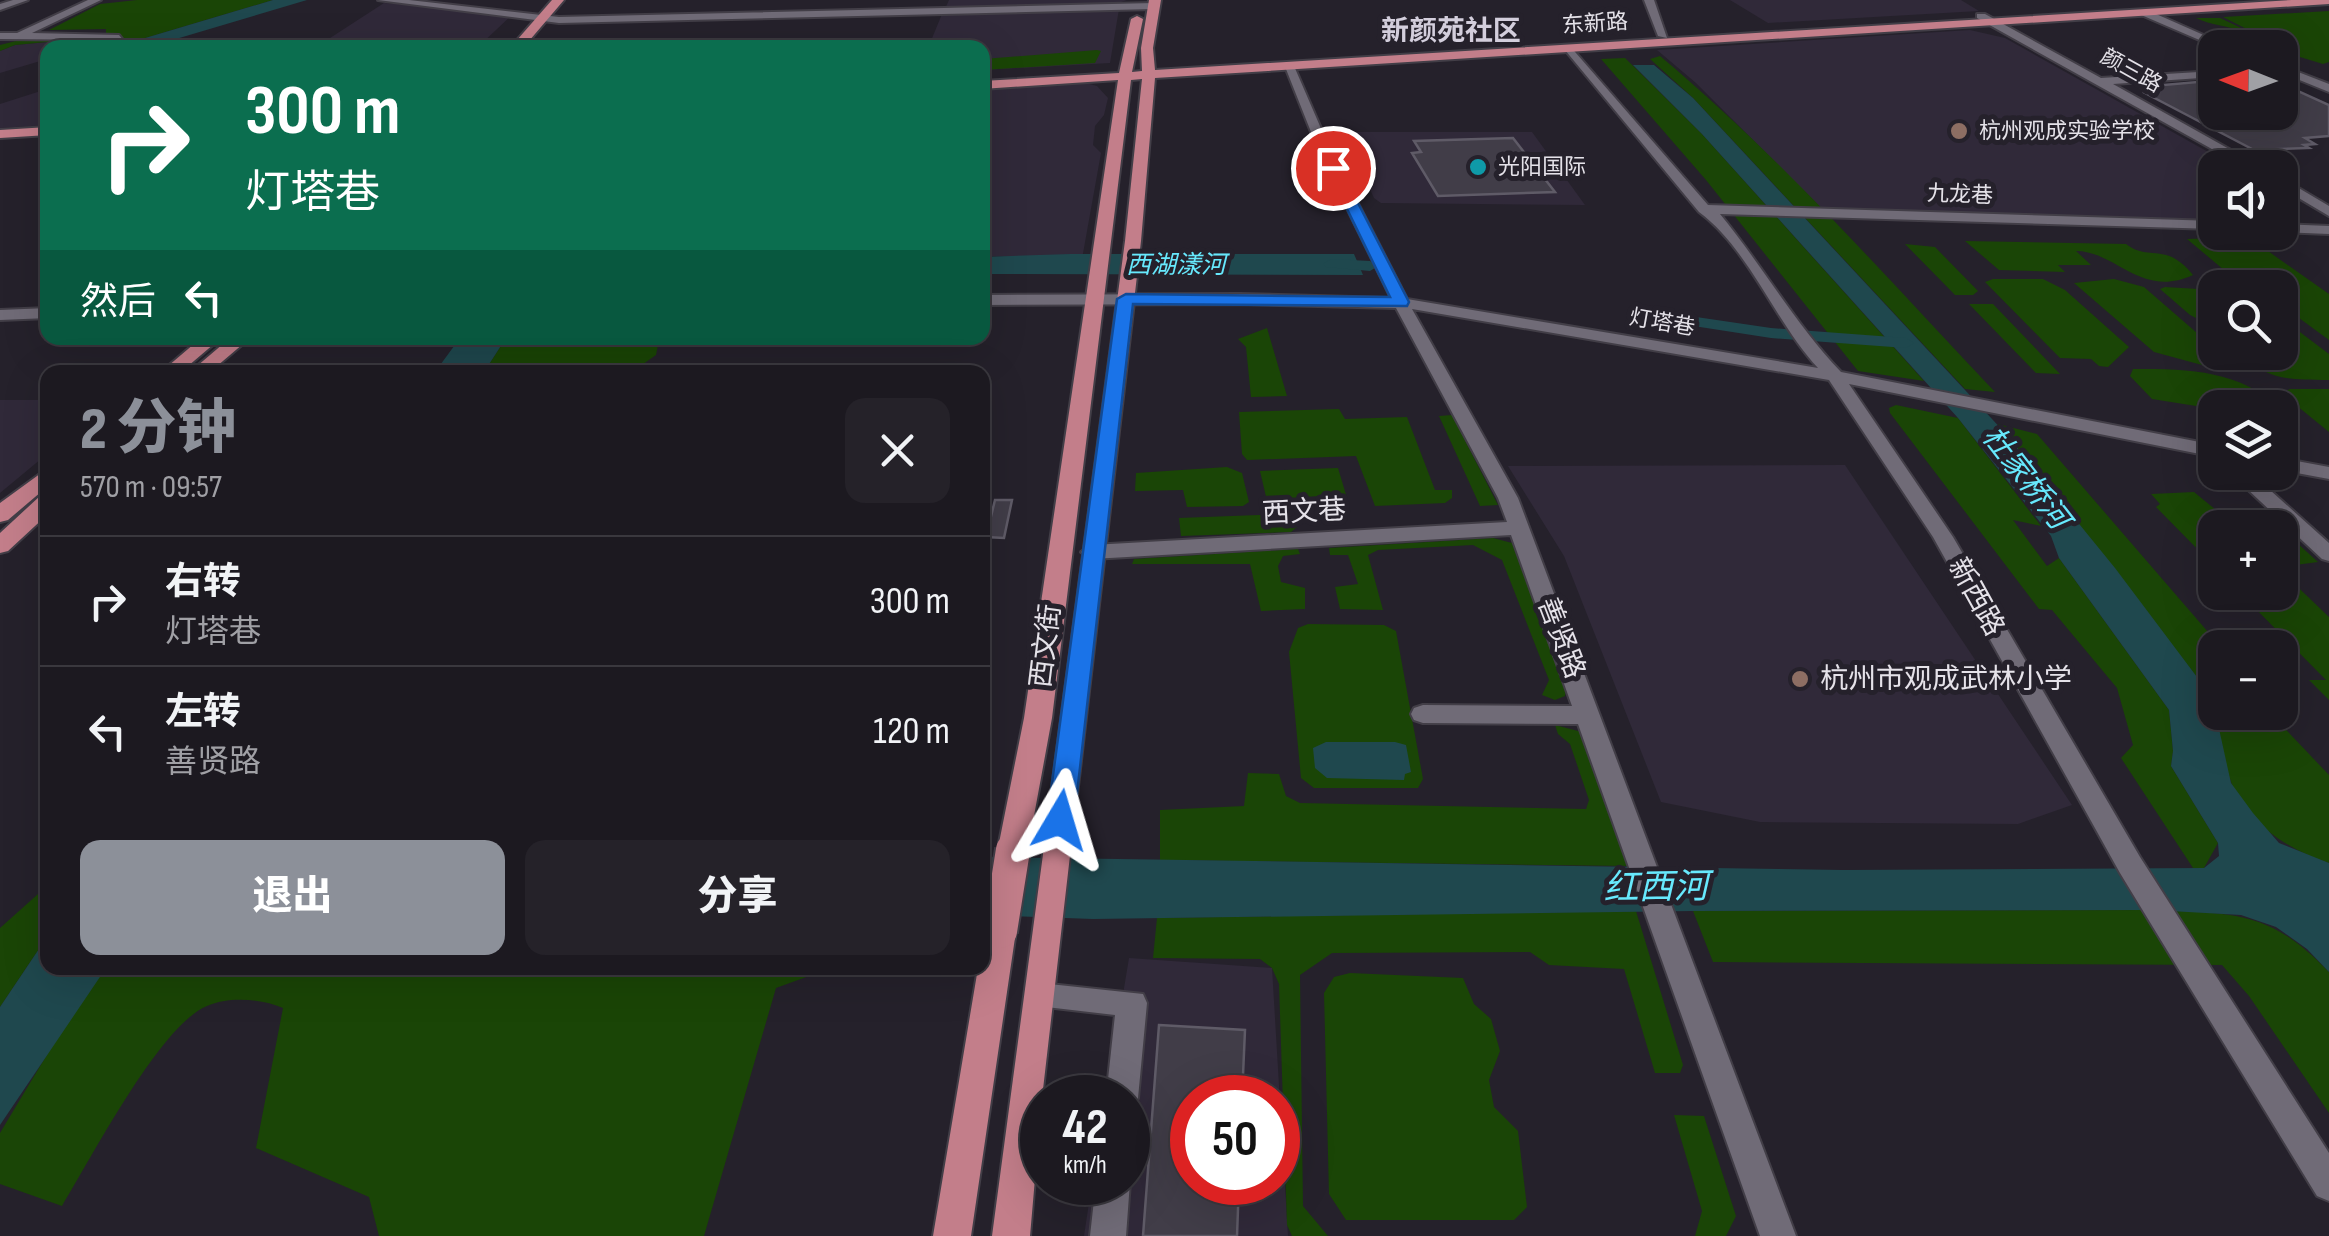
<!DOCTYPE html>
<html lang="zh">
<meta charset="utf-8">
<style>
body{margin:0;font-family:"Sofia Sans Condensed","Noto Sans SC",sans-serif;background:#252229;color:#f1f3f6;height:100vh;display:flex;flex-direction:column;font-size:38px;white-space:nowrap}
*{box-sizing:border-box;margin:0}
p{font-size:32px;color:#a0a0a5}
.icon{flex:none;width:55px;height:55px;fill:none;stroke:currentColor;stroke-width:2;stroke-linecap:round;stroke-linejoin:round}
.map{position:relative;flex:1;overflow:hidden}
.drawer{position:absolute;left:40px;top:365px;width:950px;height:610px;display:flex;flex-direction:column;background:#1c1920;border-radius:20px;box-shadow:0 10px 40px #0002,0 0 0 2px #3a383e}
.drawer>*{flex:none}
.top-card{position:absolute;left:40px;top:40px;width:950px;height:305px;border-radius:20px;box-shadow:0 10px 40px #0002,0 0 0 2px #3a383e;background:#0b6e4f;color:#fff;overflow:hidden}
.needle{width:65px;rotate:271deg}
.tools{position:absolute;left:2198px;top:30px;display:grid;gap:20px}
.tools a{display:grid;place-items:center;width:100px;height:100px;border-radius:20px;background:#1c1920;box-shadow:0 10px 40px #0002,0 0 0 2px #3a383e;font-size:50px}
.speed{position:absolute;left:1020px;top:1075px;display:flex;gap:20px;font-size:50px;font-weight:700;text-align:center}
.speed>*{display:grid;place-content:center;width:130px;height:130px;border-radius:50%;background:#1c1920;box-shadow:0 10px 40px #0002,0 0 0 2px #3a383e;line-height:1}
.speed small{font-size:25px;font-weight:400}
.speed .limit{border:15px solid #d22;background:#fff;color:#111}
.pin{position:absolute;display:grid;place-items:center;width:85px;height:85px;color:#fff;margin:-42px;border:5px solid #fff;border-radius:50%;box-shadow:0 2px 10px #0007}
.me{position:absolute;width:110px;margin:-55px;rotate:7deg;stroke-linejoin:round;filter:drop-shadow(0 0 8px #0008)}
.turn{display:flex;align-items:center;gap:35px;height:210px;padding:0 40px;font-size:45px}
.turn .icon{width:130px;height:130px;stroke-width:2.5}
.turn b{display:block;font-size:70px;line-height:85px}
.then{display:flex;align-items:center;height:95px;padding:0 40px;background:#0003;gap:20px;font-size:38px}
.round{display:grid;place-items:center;flex:none;width:105px;height:105px;border-radius:20px;background:#252229}
.head{display:flex;align-items:center;justify-content:space-between;height:170px;padding:0 40px}
h1{font-size:60px;font-weight:800;line-height:75px;color:#8c9099}
.button{display:flex;gap:20px;margin-top:auto;padding:20px 40px}
.button a{flex:1;height:115px;border-radius:20px;background:#8c9099;color:#fff;font-size:40px;font-weight:800;line-height:115px;text-align:center}
.button a+a{background:#252229;color:#f1f3f6}
ul{padding:0;list-style:none}
li{display:flex;align-items:center;gap:30px;height:130px;padding:0 40px;border-top:2px solid #3a383e}
li div{flex:1}
li b{display:block;font-size:38px}
li em{font-style:normal}
.map>svg:first-child{display:block}
.built{fill:#302939;fill-rule:evenodd}
.green{fill:#1a4506}
.water{fill:#1f484e}
.lines{fill:none;stroke-linecap:round;stroke-linejoin:round}
.canal{fill:#1f484e;fill-rule:evenodd}
.building{fill:#413d48;stroke:#5f5b67;stroke-width:2.5}
.minor-casing{stroke:#423e47;stroke-width:4}
.major-casing{stroke:#423e47;stroke-width:4}
.minor{fill:#706b77;fill-rule:evenodd}
.major{fill:#c37e8a;fill-rule:evenodd}
.major-bridge-far1-casing{stroke:#423e47;stroke-width:30;stroke-linecap:butt}
.major-bridge-casing{stroke:#423e47;stroke-width:38;stroke-linecap:butt}
.major-bridge-far1{stroke:#c37e8a;stroke-width:26}
.major-bridge{stroke:#c37e8a;stroke-width:34}
.route{fill:#1a73e8;stroke:#114b97;stroke-width:2.5}
.education-dot{fill:#8d6e63;stroke:#25212b;stroke-width:4}
.culture-dot{fill:#0f9aa8;stroke:#25212b;stroke-width:4}
.labels{text-anchor:middle;dominant-baseline:central;stroke-width:10;stroke-linejoin:round;paint-order:stroke}
.far-street-label{font-size:22px;fill:#e5e2e9;stroke:#25212b}
.far-poi-label{font-size:22px;fill:#e5e2e9;stroke:#25212b;text-anchor:start}
.far-water-label{font-size:25px;font-style:italic;fill:#67e9fd;stroke:#25212b}
.far-quarter-label{font-size:28px;font-weight:bold;fill:#d3cedc;stroke:#25212b}
.street-label{font-size:28px;fill:#e5e2e9;stroke:#25212b}
.poi-label{font-size:28px;fill:#e5e2e9;stroke:#25212b;text-anchor:start}
.water-label{font-size:30px;font-style:italic;fill:#67e9fd;stroke:#25212b}
.near-water-label{font-size:35px;font-style:italic;fill:#67e9fd;stroke:#25212b}
</style>
<div class="map">
<svg width="2329" height="1236" viewBox="0 0 2329 1236">
<rect width="100%" height="100%" fill="#25212b"/>
<path class="built" d="M949,0H1127L1115,4L945,9Z
M1730,0H1961L1979,11L1768,23Z
M384,3L510,13L513,14L478,47L284,48L296,40H327Z
M1119,9L1110,63L983,70L982,48H928L942,14Z
M1970,30L2005,38L2235,167L2215,168V219H2058L1824,211L1696,83L1657,50Z
M47,42L97,43L83,47L48,48L47,59L0,73V51L15,45Z
M1082,82L1097,86L1108,98L1104,115L1095,126L1093,145L1101,153L1082,259L983,256V89Z
M47,89V125L0,128V104Z
M1353,132H1532L1585,205L1381,203L1374,198L1344,134Z
M0,400H48L47,454L0,493Z
M1845,465L2072,805L2018,824L1760,822L1661,802L1564,556L1508,466Z
M1129,958L1272,968L1288,1236H1084L1092,1183L1128,1182V1098L1106,1097ZM1192,1098H1278V1182H1192Z"/>
<path class="green" d="M137,0H273L115,47L47,42L15,45L0,51V45L24,39L117,40L122,36L106,35V29L49,30L100,4Z
M2329,11V62L2323,64L2280,51V48L2251,41L2224,42L2212,37L2244,33C2226,24 2212,26 2196,18H2220L2282,47L2223,17Z
M1097,50L1101,51L1095,63L983,70V59Z
M1660,56C1781,157 1887,278 1995,392L1965,389L1693,98L1650,59Z
M1625,58L1702,134L1924,381L1858,371L1706,180L1601,59Z
M2248,237L2329,294V340L2280,304V288L2231,285L2225,281L2236,280L2187,239Z
M1965,241L2126,244C2149,262 2166,241 2193,275C2141,299 2116,251 2076,251L2091,265H2058L2065,272L1999,270Z
M1905,244L1935,247L1978,291L1973,295H1955Z
M1993,279H2043L2065,290L2129,347L2108,367L2099,366L2091,359L2060,358L1985,282Z
M2114,279L2144,287L2235,366L2213,368L2154,352L2074,283Z
M2165,287L2215,290V336L2204,328L2208,324L2190,315L2160,289Z
M1969,304H1993L2060,374L2036,373Z
M2280,317L2329,354V380C2284,379 2273,381 2236,353L2280,352Z
M1267,328L1287,396L1251,397L1246,347L1238,339Z
M506,338H648L658,345L656,355L636,369L621,372H484Z
M2133,369C2193,369 2238,370 2286,411L2281,419L2280,408L2215,409L2152,399L2130,376Z
M2290,389H2329V432L2281,393Z
M1896,405L1958,418L2041,526L2013,520L2047,566L2059,558L2169,710L2173,751L2171,766L2218,843L2204,868H2193L2121,758L2133,745L2117,688L2052,610L2039,609L1890,413L1889,408Z
M1339,409L1345,419L1407,417L1435,490H1452V498L1445,503L1375,506L1356,456L1247,460L1242,454L1239,412Z
M1452,415L1498,505L1480,506L1439,416Z
M1998,424L2037,434L2221,647L2215,648V712L2270,713L2329,775V863C2289,851 2244,821 2230,779C2218,745 2217,713 2200,681Z
M1227,467L1242,473L1249,502L1243,506L1187,507L1183,490L1135,491L1136,473Z
M1338,468L1347,498L1267,501L1260,471Z
M2194,492L2227,519L2274,522L2318,562L2280,567V528H2215V567L2156,507L2160,504L2151,494Z
M1284,514L1293,517L1297,527L1291,532L1181,536L1179,518Z
M1493,538L1512,543L1566,689L1565,696L1555,700L1542,695L1549,680L1502,560L1473,545L1378,550L1368,555L1383,610L1340,609L1335,587L1358,584L1348,555H1330L1329,548Z
M1298,549L1300,554L1283,556L1278,566L1281,582L1305,588V609L1261,611L1250,564H1132L1134,559Z
M2280,570L2329,617V700L2309,680H2326L2240,593L2280,592Z
M1308,624L1384,625L1396,631L1423,779L1418,788H1314L1301,778L1289,652L1298,628Z
M1555,725L1582,732L1631,866L1160,860V810L1244,806L1248,773L1279,774L1286,796L1300,803L1586,809L1589,800L1570,744L1558,734Z
M47,886V937L0,1007V928Z
M2152,910C2233,914 2269,909 2329,972V1113L2249,996L2222,965L1713,962L1693,911Z
M1636,911L1683,1065L1680,1073H1655L1624,969L1549,965L1530,952L1332,953L1300,975L1303,1206L1328,1236H1292L1287,1225L1279,984L1272,968L1260,959L1153,958L1157,918Z
M99,968H831L776,988L704,1236H379L369,1197L256,1148L283,1008C261,999 230,996 207,1006C160,1025 91,1159 62,1206L0,1184V1133Z
M1350,973L1463,978L1474,1004L1491,1019L1500,1051L1489,1080L1494,1107L1518,1131L1527,1207L1514,1220H1346L1329,1194L1324,993L1334,977Z
M1674,1115L1704,1116L1736,1216L1726,1236H1695L1702,1211Z"/>
<path class="water" d="M273,0H307L149,47H115Z
M1633,65H1654L1693,98L2006,434L2115,568L2200,681L2214,706L2231,783L2253,813L2279,843L2329,863V972L2307,949L2276,927L2241,915L2152,910L1693,911L1093,919L983,915V857L1843,870L2204,868L2219,856L2218,843L2171,766L2173,751L2169,710L2059,558L2051,536L1958,418L1702,134Z
M1071,254H1354L1363,275L983,274L982,257Z
M460,338H506L484,372H435Z
M1326,742H1395L1406,745L1411,772L1405,774L1404,780L1327,778L1315,768L1313,748Z
M47,937L48,968H106L0,1125V1007Z"/>
<g class="lines">
<path class="canal" d="M1331,259L1370,261L1378,266L1370,271L1326,267L1323,264Z
M1635,308L1771,328L1906,338L1914,343L1906,348L1771,338L1629,316V310Z"/>
</g>
<path class="building" d="M2209,81L2215,84V112H2260L2280,122V83L2329,105V136L2305,138L2315,144L2304,145L2309,148L2254,150L2143,92H2150L2140,87Z
M1513,138L1555,192L1438,196L1412,153L1421,152L1414,141Z
M995,500H1012L1004,538L986,537Z
M1159,1025L1245,1030L1242,1098H1192V1182H1239L1237,1236H1143Z"/>
<g class="lines">
<defs>
<path id="minor" d="M13,0H28L0,10V4Z
M88,0H101L32,33L119,35L123,40L0,39V33H17Z
M378,0H409L559,17L1154,3L1159,6L1154,9L559,23Z
M1644,0H1654L1667,38L1658,36Z
M2139,10H2147L2233,48H2218L2139,14Z
M1977,14H1985L2101,78L2215,71V77L2113,84L2263,168H2246L1977,18Z
M1569,45L1708,205L2215,221V229L1720,214C1762,265 1795,324 1841,372L2215,445V457L1849,384L1953,537L2140,857L2329,1153V1201L2317,1196L2120,873L1933,537L1829,380L1412,309L1518,498L1796,1236H1760L1578,724L1423,723L1414,720L1411,714L1414,708L1423,705L1572,706L1511,535L1092,559L1081,552L1092,545L1507,522L1498,498L1396,308L1240,304L982,305V295L1240,294L1391,298L1317,147L1284,64L1294,66L1329,147L1407,299L1818,368C1775,322 1749,249 1699,212L1565,50Z
M2280,65L2329,84V92L2280,72Z
M2280,177L2329,206V216L2280,187Z
M2280,224L2329,226V234L2280,232Z
M48,308V318L0,320V310Z
M2280,458L2329,467V479L2280,470Z
M2229,472H2250L2329,543V561L2322,559Z
M1040,983L1143,994L1147,1003L1138,1098L1133,1109L1128,1111V1098H1106L1115,1015L1029,1005L1025,996L1029,987Z
M1128,1176L1130,1182L1126,1236H1090L1096,1182H1128Z"/>
<path id="major" d="M552,0H564L523,48H510Z
M1149,0H1161L1153,48L1155,70L2292,0H2329V4L1155,78L1141,241L1042,1098L1030,1236H992L1125,241L1142,79L1131,80L1052,718L1029,843L1025,851L1014,855L1003,851L999,843L1024,718L1118,80L982,89V81L1119,73L1131,19L1137,16L1143,19L1132,72L1142,71L1141,48Z
M48,127V135L0,138V130Z
M201,338H221L181,372H161Z
M230,338H250L210,372H190Z
M48,468V486L8,520L0,522V503Z
M48,494V514L8,551L0,553V533L40,496Z
M1000,918L1011,921L1016,931L971,1236H933L978,968H982V940L989,921Z"/>
</defs>
<use href="#minor" class="minor-casing"/>
<use href="#major" class="major-casing"/>
<use href="#minor" class="minor"/>
<use href="#major" class="major"/>
<defs>
<path id="major-bridge-far1" d="M1012,853L1014,843"/>
<path id="major-bridge" d="M1000,931L1013,850"/>
</defs>
<use href="#major-bridge-far1" class="major-bridge-far1-casing"/>
<use href="#major-bridge" class="major-bridge-casing"/>
<use href="#major-bridge-far1" class="major-bridge-far1"/>
<use href="#major-bridge" class="major-bridge"/>
</g>
<path class="route" d="M1333,163L1340,168L1409,302L1407,306L1133,304L1074,820L1070,827L1060,830L1051,827L1047,820L1117,299L1126,294L1390,297L1327,168Z"/>
<g class="education-dot">
<circle cx="1959" cy="131" r="10"/>
<circle cx="1800" cy="679" r="10"/>
</g>
<circle class="culture-dot" cx="1478" cy="167" r="10"/>
<g class="labels">
<g class="far-street-label">
<text transform="translate(1595 24) rotate(-4)">东新路</text>
<text transform="translate(2131 71) rotate(29)">颜三路</text>
<text transform="translate(1960 195) rotate(2)">九龙巷</text>
<text transform="translate(1662 323) rotate(10)">灯塔巷</text>
</g>
<g class="far-poi-label">
<text x="1979" y="131">杭州观成实验学校</text>
<text x="1498" y="167">光阳国际</text>
</g>
<g class="far-water-label">
<text x="1176" y="265">西湖漾河</text>
</g>
<g class="far-quarter-label">
<text x="1451" y="31">新颜苑社区</text>
</g>
<g class="street-label">
<text transform="translate(1304 512) rotate(-3)">西文巷</text>
<text transform="translate(1976 597) rotate(61)">新西路</text>
<text transform="translate(1561 638) rotate(69)">善贤路</text>
<text transform="translate(1046 646) rotate(-83)">西文街</text>
</g>
<g class="poi-label">
<text x="1820" y="679">杭州市观成武林小学</text>
</g>
<g class="water-label">
<text transform="translate(2025 478) rotate(52)">杜家桥河</text>
</g>
<g class="near-water-label">
<text transform="translate(1656 888) rotate(-1)">红西河</text>
</g>
</g>
</svg>
<div class="tools">
<a><svg class="needle" viewBox="-14 -14 28 28"><path d="M0-13l5 13h-10z" fill="#e53935"/><path d="M0 13l5-13h-10z" fill="#a0a0a5"/></svg></a>
<a><svg class="icon" aria-label="sound" viewBox="0 0 24 24"><path d="M4 9h4l5-4v14l-5-4H4zM17 9q2 3 0 6"/></svg></a>
<a><svg class="icon" aria-label="search" viewBox="0 0 24 24"><circle cx="10" cy="10" r="6"/><path d="M15 15l6 6"/></svg></a>
<a><svg class="icon" aria-label="layers" viewBox="0 0 24 24"><path d="M12 4l9 5-9 5-9-5zM3 14l9 5 9-5"/></svg></a>
<a>+</a>
<a>−</a>
</div>
<div class="speed"><div>42<small>km/h</small></div><div class="limit">50</div></div>
<div class="pin" style="left:1333px;top:168px;background:#d93025"><svg class="icon" aria-label="arrive" viewBox="0 0 24 24"><path d="M6 21V4h12l-3 4 3 4H6"/></svg></div>
<svg class="me" style="left:1060px;top:820px" viewBox="-20 -20 40 40"><path d="M0-17L14 15 0 8-14 15z" fill="#1a73e8" stroke="#fff" stroke-width="4"/></svg>
<div class="top-card">
<div class="turn"><svg class="icon" aria-label="right" viewBox="0 0 24 24"><path d="M7 20v-9h11M14 6l5 5-5 5"/></svg><div><b>300 m</b>灯塔巷</div></div>
<div class="then">然后<svg class="icon" aria-label="left" viewBox="0 0 24 24"><path d="M17 20v-9H6M10 6l-5 5 5 5"/></svg></div>
</div>
<section class="drawer">
<div class="head"><div><h1>2 分钟</h1><p>570 m · 09:57</p></div><a class="round"><svg class="icon" aria-label="close" viewBox="0 0 24 24"><path d="M6 6l12 12M18 6L6 18"/></svg></a></div>
<ul>
<li><svg class="icon" aria-label="right" viewBox="0 0 24 24"><path d="M7 20v-9h11M14 6l5 5-5 5"/></svg><div><b>右转</b><p>灯塔巷</p></div><em>300 m</em></li>
<li><svg class="icon" aria-label="left" viewBox="0 0 24 24"><path d="M17 20v-9H6M10 6l-5 5 5 5"/></svg><div><b>左转</b><p>善贤路</p></div><em>120 m</em></li>
</ul>
<div class="button"><a>退出</a><a>分享</a></div>
</section>
</div>
